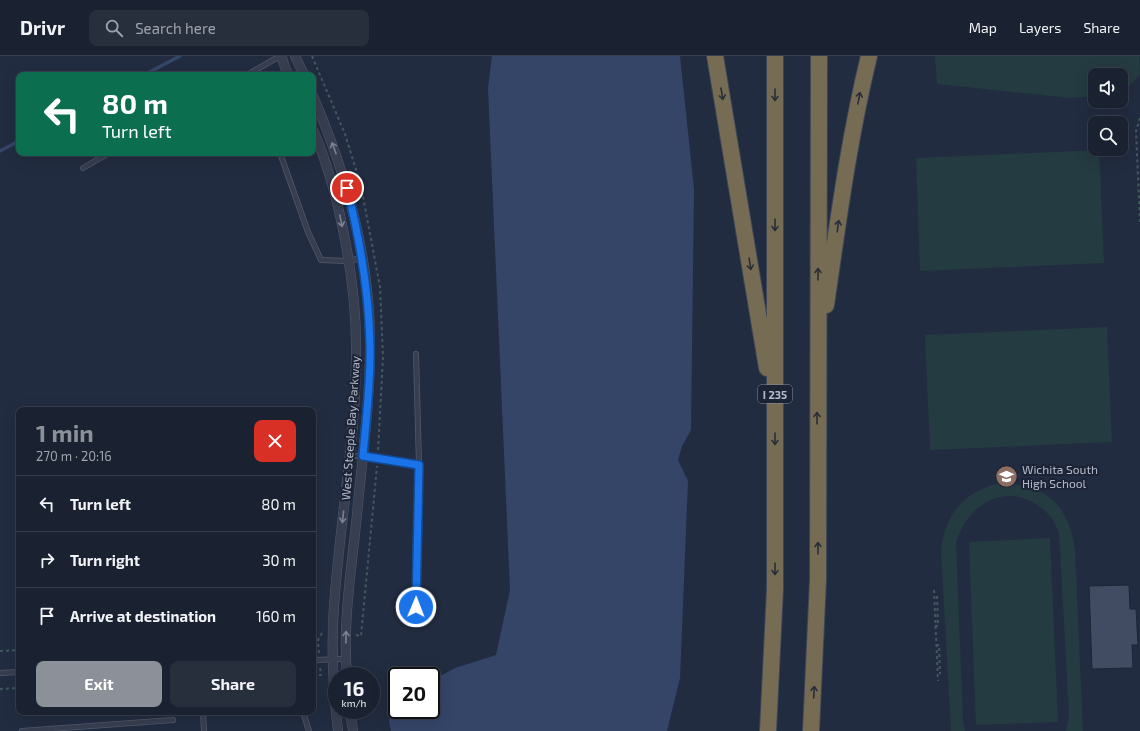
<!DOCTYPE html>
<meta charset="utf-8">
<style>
body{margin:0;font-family:"Exo 2",sans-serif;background:#272e3c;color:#f1f3f6;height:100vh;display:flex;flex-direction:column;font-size:15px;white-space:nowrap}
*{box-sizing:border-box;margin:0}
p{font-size:13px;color:#9fa3ab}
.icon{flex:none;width:22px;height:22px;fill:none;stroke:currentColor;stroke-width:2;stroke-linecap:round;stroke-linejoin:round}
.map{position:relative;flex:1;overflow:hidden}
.panel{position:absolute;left:16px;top:351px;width:300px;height:308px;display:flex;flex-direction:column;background:#1a2130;border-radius:8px;box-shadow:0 4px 16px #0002,0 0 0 1px #383e4c}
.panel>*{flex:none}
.top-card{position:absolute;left:16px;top:16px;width:300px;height:84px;border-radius:8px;box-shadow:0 4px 16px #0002,0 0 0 1px #383e4c;background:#0b6e4f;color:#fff;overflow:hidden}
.tools{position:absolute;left:1088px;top:12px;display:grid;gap:8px}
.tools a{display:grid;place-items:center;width:40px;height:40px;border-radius:8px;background:#1a2130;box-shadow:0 4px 16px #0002,0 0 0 1px #383e4c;font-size:20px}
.speed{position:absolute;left:328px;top:611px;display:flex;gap:8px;font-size:20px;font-weight:700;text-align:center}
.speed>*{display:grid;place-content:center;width:52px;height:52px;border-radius:50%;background:#1a2130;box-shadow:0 4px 16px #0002,0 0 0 1px #383e4c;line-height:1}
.speed small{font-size:10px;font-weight:400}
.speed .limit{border:2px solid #111;border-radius:6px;background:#fff;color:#111}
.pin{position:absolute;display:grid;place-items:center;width:34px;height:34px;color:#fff;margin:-17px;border:2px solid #fff;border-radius:50%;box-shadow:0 1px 4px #0007}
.me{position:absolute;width:44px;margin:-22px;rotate:1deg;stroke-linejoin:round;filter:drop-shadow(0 0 3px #0008)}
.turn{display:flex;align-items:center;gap:14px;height:84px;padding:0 20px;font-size:18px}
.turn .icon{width:52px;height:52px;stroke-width:2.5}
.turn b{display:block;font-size:28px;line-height:34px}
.round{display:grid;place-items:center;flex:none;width:42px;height:42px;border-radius:8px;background:#272e3c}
.headline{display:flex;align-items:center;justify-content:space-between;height:68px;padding:0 20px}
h1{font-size:24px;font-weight:700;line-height:30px;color:#8c9099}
.cta{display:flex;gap:8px;margin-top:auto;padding:8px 20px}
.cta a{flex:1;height:46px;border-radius:8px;background:#8c9099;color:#fff;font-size:16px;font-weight:700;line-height:46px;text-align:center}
.cta a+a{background:#272e3c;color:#f1f3f6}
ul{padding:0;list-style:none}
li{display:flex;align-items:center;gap:12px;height:56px;padding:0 20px;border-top:1px solid #383e4c}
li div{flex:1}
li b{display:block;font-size:15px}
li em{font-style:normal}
header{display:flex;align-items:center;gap:24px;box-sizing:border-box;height:56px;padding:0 20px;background:#1a2130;border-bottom:1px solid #383e4c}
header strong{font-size:19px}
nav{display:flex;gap:22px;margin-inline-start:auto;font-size:14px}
.search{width:280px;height:36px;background:#272e3c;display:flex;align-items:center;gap:10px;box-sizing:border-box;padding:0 14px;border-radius:8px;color:#9fa3ab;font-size:15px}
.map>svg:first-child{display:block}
.green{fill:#243b41}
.water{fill:#354568}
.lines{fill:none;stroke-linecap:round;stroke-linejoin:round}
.stream{stroke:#354568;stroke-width:3.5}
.building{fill:#414b62;stroke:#1e2537}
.service-casing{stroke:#52596a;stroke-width:6}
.minor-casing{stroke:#52596a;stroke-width:10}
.motorway-casing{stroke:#3f4657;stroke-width:18}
.path{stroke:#42585e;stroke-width:2;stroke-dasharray:3 3;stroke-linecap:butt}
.service{stroke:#373e50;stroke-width:4.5}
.minor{stroke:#373e50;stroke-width:9}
.motorway{stroke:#766c53;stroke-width:16}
.oneway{stroke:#2a2e3a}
.oneway2{stroke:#7b8293}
.route-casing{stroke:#114b97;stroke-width:10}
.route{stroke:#1a73e8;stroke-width:7}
.labels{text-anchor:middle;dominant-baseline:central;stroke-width:4;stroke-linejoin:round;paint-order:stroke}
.shield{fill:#1c2335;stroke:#868d9d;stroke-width:1}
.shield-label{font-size:11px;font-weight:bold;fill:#b3baca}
.street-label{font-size:12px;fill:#b3baca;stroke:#1c2335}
.poi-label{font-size:12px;fill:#b3baca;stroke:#1c2335;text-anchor:start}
</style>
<header>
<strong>Drivr</strong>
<div class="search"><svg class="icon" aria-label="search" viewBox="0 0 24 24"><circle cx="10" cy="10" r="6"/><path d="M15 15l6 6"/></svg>Search here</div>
<nav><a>Map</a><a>Layers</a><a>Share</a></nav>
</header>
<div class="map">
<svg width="1140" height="675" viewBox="0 0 1140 675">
<rect width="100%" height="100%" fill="#222c40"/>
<path class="green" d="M935,0H1139L1140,19L1121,38V19H1095V40L1071,42L937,28Z
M1099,94L1104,207L920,215L916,102Z
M1107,271L1112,386L930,394L925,279Z
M1000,427C1045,428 1069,448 1075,494L1083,675H1066L1069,659L1059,476C1056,471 1054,465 1050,460C1016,422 969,442 956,487L963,665L965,675H951L941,494C946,457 963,436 1000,427Z
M1050,482L1058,666L976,669L969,486Z"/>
<path class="water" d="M492,0H680L694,133L691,374L682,390L678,404L688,425L680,622L667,675H391L389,664L397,653L431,654V625L455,612L496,599L510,534L488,32Z"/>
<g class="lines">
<path class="stream" d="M144,19L180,0
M0,95L19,85"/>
</g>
<path class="building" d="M1129,529L1130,553H1136L1138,589H1132L1133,612L1092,613L1089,530Z"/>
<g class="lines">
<defs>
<path id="service" d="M247,19L280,0
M280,97L308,176L321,204L348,205L362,202
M83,112L109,97
M416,298L419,409L417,551
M349,400H363L419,409
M313,604L346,603
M0,617L19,616
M203,656L204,675
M303,656L309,675
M22,675L173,664"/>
<path id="minor" d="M281,0L288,19
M295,0L304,19
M313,40C347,119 371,205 370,292C370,344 363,396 358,448C353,505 342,563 347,620
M313,74C339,133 356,225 356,289C357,376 340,463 334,550C331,592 333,633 338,675
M350,654L353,675"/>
<path id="motorway" d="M715,0L767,312
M826,249C838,166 849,82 869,0
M768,675L775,533V0
M811,675L818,524L819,0"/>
</defs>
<use href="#service" class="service-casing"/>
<use href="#minor" class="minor-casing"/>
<use href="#motorway" class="motorway-casing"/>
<path class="path" d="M312,0L345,78L361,130L380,231L383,301L378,395
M1140,62L1136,75L1140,166
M934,534L938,625
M935,570H938L937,540
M356,579L361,580L377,410
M936,589H939L940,618
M0,595L19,594
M319,597L318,584L322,577
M313,619H321L320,611
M0,633L19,632"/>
<use href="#service" class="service"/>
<use href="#minor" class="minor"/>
<use href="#motorway" class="motorway"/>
</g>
<defs><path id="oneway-shaft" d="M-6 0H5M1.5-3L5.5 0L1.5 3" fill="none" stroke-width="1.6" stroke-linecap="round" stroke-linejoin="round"/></defs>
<g class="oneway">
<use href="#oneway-shaft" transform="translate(722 38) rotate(80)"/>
<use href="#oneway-shaft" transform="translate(775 39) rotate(90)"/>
<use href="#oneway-shaft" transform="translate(859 42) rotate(-79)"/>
<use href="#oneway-shaft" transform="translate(775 169) rotate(90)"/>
<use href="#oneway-shaft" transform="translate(838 170) rotate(-82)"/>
<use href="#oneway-shaft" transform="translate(750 208) rotate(81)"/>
<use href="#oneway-shaft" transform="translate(818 218) rotate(-90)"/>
<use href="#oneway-shaft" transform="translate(817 362) rotate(-90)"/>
<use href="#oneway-shaft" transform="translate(775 383) rotate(90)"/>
<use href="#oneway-shaft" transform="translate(818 492) rotate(-90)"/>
<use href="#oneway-shaft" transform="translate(775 513) rotate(90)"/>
<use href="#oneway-shaft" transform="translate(814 636) rotate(-87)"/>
</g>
<g class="oneway2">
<use href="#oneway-shaft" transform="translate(334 92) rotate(-110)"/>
<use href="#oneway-shaft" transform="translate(341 165) rotate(78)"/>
<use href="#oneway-shaft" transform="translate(343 461) rotate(96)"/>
<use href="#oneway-shaft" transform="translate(346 581) rotate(-89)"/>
</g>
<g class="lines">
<defs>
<path id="route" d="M347,132C360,184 369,236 370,289C371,326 366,363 363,400L419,409L416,551"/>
</defs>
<use href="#route" class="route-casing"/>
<use href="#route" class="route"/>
</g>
<defs>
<symbol id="school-disc" viewBox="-11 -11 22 22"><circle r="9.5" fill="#8d6e63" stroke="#1c2335"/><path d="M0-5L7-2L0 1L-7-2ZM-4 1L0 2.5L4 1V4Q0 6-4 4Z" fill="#fff"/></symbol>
</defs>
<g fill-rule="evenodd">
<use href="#school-disc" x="994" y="408" width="25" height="25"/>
</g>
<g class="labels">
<rect class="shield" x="758" y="329" width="34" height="18" rx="3"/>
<g class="shield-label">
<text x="775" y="338">I 235</text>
</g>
<g class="street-label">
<text transform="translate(350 372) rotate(-86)">West Steeple Bay Parkway</text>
</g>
<g class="poi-label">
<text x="1022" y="413">Wichita South<tspan x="1022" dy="14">High School</tspan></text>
</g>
</g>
</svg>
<div class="tools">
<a><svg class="icon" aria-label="sound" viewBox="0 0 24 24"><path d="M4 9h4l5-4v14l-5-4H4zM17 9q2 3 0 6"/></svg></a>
<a><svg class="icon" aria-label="search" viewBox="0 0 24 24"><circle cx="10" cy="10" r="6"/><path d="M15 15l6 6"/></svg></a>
</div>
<div class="speed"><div>16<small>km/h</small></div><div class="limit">20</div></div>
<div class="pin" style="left:347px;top:132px;background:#d93025"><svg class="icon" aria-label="arrive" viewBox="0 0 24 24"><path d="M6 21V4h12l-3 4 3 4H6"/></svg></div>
<svg class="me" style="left:416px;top:551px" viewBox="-20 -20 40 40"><circle r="17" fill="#1a73e8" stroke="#fff" stroke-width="3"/><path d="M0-11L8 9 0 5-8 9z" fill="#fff"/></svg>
<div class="top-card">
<div class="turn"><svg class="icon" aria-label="left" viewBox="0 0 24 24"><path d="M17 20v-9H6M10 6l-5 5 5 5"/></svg><div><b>80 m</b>Turn left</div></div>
</div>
<section class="panel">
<div class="headline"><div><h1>1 min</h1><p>270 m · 20:16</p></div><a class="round" style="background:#d93025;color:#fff"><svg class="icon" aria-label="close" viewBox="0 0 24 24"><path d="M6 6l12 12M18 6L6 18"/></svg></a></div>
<ul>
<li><svg class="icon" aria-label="left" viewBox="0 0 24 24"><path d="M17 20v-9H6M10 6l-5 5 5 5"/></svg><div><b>Turn left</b></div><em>80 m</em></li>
<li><svg class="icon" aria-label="right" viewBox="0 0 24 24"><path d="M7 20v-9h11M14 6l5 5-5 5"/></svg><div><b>Turn right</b></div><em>30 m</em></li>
<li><svg class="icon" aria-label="arrive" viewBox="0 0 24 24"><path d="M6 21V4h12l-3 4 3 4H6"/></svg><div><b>Arrive at destination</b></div><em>160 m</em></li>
</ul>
<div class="cta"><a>Exit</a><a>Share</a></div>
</section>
</div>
